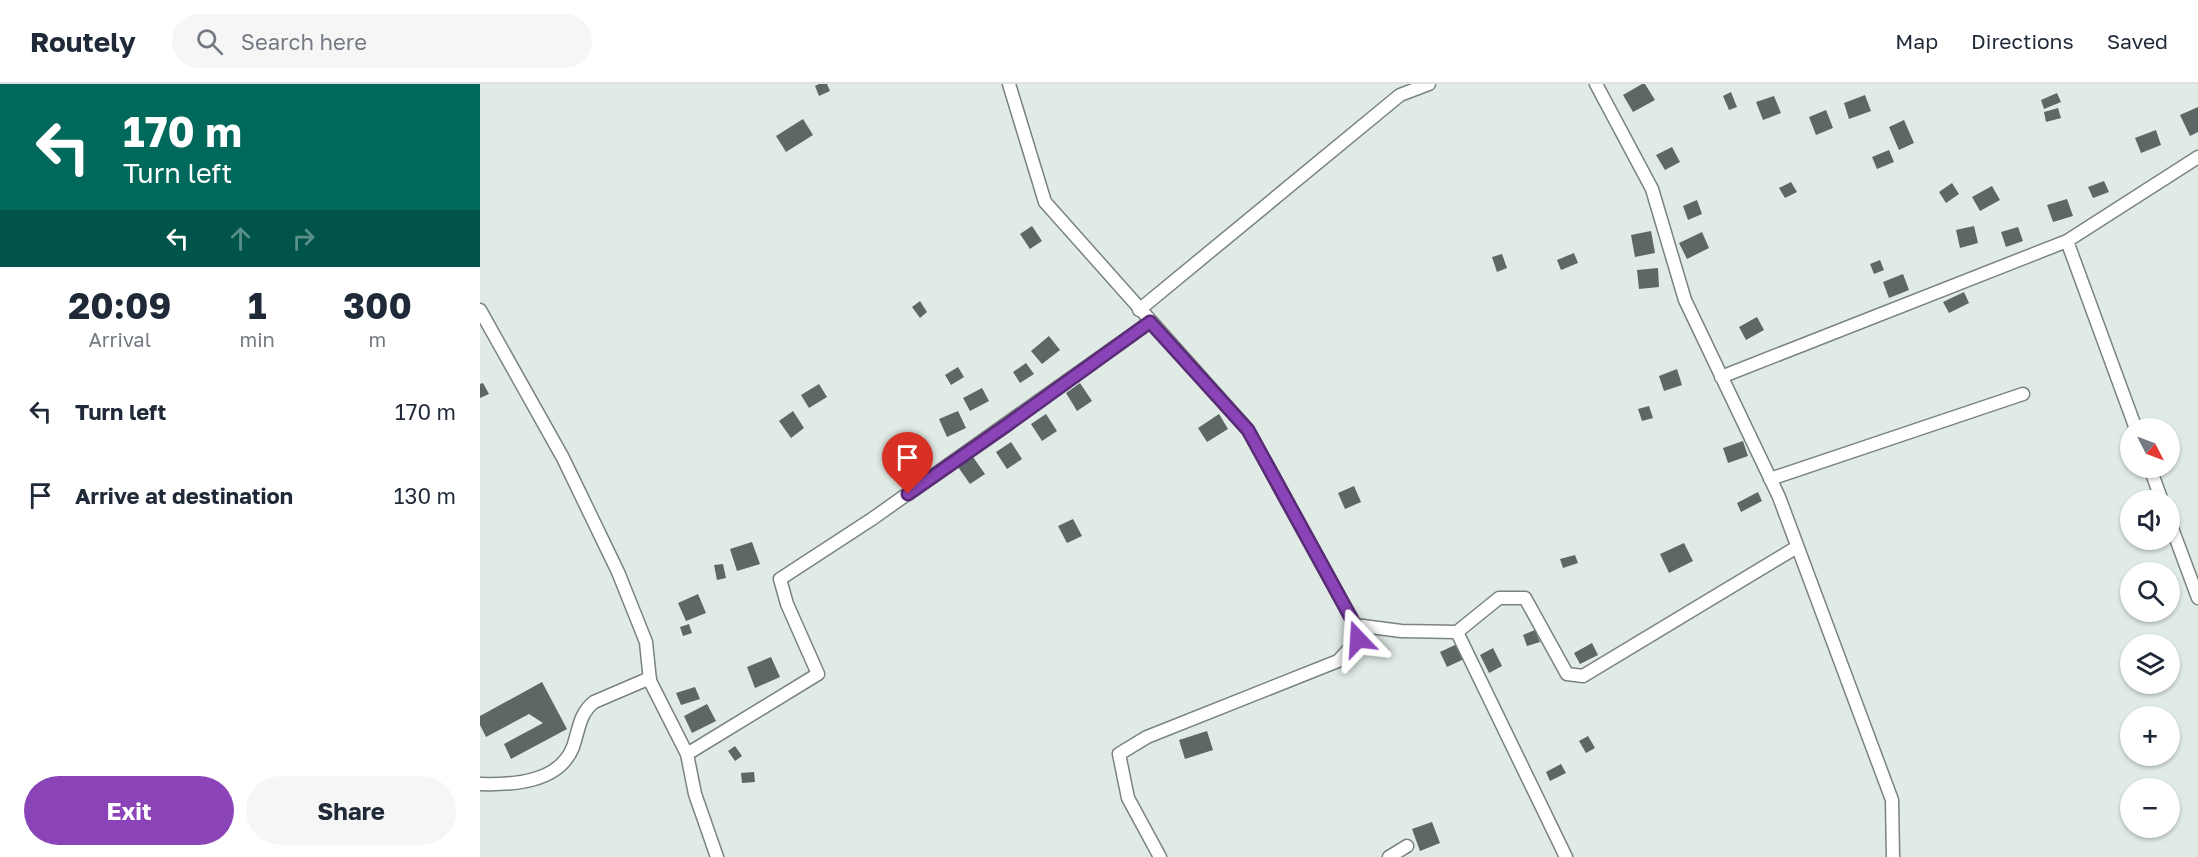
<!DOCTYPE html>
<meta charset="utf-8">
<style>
body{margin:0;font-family:"Golos Text",sans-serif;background:#f6f6f7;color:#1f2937;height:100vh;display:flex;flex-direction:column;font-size:22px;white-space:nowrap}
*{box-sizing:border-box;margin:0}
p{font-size:20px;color:#747a83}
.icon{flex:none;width:33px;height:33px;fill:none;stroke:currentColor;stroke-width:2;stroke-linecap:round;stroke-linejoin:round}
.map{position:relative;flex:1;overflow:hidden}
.details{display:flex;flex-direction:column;background:#fff;width:480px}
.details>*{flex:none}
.banner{background:#00695c;color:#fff;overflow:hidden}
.needle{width:39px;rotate:132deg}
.controls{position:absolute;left:1640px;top:334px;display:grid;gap:12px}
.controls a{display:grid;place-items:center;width:60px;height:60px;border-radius:50%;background:#fff;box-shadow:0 2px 4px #0004;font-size:30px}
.pin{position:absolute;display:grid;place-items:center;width:51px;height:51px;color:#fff;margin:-62px -26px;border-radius:50% 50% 50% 0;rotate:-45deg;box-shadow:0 0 6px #0007}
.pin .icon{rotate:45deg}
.me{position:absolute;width:66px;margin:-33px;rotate:340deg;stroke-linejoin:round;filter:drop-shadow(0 0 4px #0008)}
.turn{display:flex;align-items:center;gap:21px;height:126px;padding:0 24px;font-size:27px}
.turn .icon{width:78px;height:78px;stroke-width:2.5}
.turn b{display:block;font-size:42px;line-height:51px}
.lanes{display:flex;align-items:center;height:57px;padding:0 24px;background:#0003;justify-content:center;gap:30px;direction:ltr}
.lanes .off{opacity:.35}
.eta{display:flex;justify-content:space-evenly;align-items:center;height:102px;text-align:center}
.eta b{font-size:36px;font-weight:700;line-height:42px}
.action{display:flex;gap:12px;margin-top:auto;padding:12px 24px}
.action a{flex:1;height:69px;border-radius:36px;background:#8a44b7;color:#fff;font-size:24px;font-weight:700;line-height:69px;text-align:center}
.action a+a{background:#f6f6f7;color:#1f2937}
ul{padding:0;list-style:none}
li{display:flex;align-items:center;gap:18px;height:84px;padding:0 24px}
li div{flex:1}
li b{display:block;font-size:22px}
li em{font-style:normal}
header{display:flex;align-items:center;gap:36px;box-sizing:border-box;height:84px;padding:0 30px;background:#fff;border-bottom:2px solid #e0e1e3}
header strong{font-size:28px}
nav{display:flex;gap:33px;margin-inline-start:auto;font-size:21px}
.search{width:420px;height:54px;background:#f6f6f7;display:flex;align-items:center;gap:15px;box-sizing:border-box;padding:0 21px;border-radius:33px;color:#747a83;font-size:22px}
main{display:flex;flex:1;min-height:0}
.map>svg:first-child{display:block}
.building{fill:#5c6766}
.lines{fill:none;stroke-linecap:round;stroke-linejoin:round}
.street-casing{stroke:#7a837e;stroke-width:15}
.street{stroke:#fff;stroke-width:12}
.route-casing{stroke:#5a2c77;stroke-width:15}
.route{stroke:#8a44b7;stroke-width:10}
</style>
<header>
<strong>Routely</strong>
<div class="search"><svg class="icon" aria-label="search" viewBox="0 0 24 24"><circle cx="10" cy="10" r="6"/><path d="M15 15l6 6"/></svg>Search here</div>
<nav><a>Map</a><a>Directions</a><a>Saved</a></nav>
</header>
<main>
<section class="details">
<div class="banner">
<div class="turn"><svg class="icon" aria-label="left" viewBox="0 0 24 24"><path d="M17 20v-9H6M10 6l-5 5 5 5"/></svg><div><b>170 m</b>Turn left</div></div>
<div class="lanes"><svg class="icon" aria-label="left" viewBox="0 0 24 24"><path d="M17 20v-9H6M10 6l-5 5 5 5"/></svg><svg class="icon off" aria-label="ahead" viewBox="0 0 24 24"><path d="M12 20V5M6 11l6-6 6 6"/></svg><svg class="icon off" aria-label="right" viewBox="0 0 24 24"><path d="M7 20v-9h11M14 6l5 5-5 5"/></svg></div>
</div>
<div class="eta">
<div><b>20:09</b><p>Arrival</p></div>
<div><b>1</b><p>min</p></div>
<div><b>300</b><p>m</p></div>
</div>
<ul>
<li><svg class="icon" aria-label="left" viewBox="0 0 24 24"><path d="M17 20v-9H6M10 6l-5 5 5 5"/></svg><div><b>Turn left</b></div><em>170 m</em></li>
<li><svg class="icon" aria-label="arrive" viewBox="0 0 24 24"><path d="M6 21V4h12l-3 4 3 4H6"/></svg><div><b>Arrive at destination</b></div><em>130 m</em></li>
</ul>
<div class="action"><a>Exit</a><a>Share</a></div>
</section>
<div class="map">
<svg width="1718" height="773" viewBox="0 0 1718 773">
<rect width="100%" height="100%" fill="#e1ebe6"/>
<path class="building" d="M339,0H347L350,7L339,12L335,2Z
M1162,0H1165L1175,16L1153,28L1143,11Z
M1251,8L1257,23L1249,26L1243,12Z
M1577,9L1581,18L1564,25L1561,16Z
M1385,11L1391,27L1369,35L1364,19Z
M1294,12L1301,29L1283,36L1276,18Z
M1718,23V48L1710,52L1700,31Z
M1578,24L1581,34L1566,38L1564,28Z
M1346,26L1353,44L1336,51L1329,33Z
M323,35L333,51L306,68L296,52Z
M1424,36L1434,59L1419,66L1409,43Z
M1676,46L1681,61L1661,69L1655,54Z
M1192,63L1200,78L1185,86L1176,71Z
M1409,66L1414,78L1397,85L1392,73Z
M1624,97L1629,108L1613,114L1608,103Z
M1311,98L1317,108L1305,114L1299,104Z
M1472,99L1479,110L1466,119L1459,108Z
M1512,102L1520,116L1500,127L1492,113Z
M1587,115L1593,132L1573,138L1567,121Z
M1217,116L1222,130L1208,136L1203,122Z
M552,142L562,157L550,165L540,150Z
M1494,142L1498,159L1480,164L1476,146Z
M1538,143L1543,157L1526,163L1521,148Z
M1171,147L1175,169L1155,173L1151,151Z
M1222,148L1229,164L1207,175L1199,159Z
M1094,169L1098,179L1081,186L1077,176Z
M1022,170L1027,184L1017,188L1012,173Z
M1400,176L1404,186L1394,190L1390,180Z
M1178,184L1179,203L1159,205L1157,186Z
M1423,190L1429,206L1409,214L1403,198Z
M1484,208L1489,219L1469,229L1463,218Z
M440,217L447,228L440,234L432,223Z
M1277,233L1284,246L1266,256L1259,243Z
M569,252L580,266L562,280L551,267Z
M546,279L554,290L540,299L533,288Z
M478,283L484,293L471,301L465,291Z
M1197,285L1202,301L1184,307L1179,292Z
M3,299L9,310L0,314V300Z
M600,299L612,317L597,327L586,309Z
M339,300L347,313L329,324L321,311Z
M502,304L509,317L490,327L483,314Z
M1169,322L1173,334L1162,337L1158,325Z
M313,327L324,344L311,354L299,337Z
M478,327L486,344L467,353L459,335Z
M566,330L577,347L562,357L551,340Z
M739,330L748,345L727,358L718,344Z
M1263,357L1268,372L1248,379L1243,364Z
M531,358L542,375L527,385L516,368Z
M493,373L505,390L490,400L478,383Z
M874,402L881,418L865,425L858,409Z
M1278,408L1282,417L1261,428L1257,419Z
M593,435L602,452L587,459L578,442Z
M272,458L280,480L257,487L250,465Z
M1204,459L1213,477L1189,489L1180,470Z
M1095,471L1098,479L1083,484L1080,475Z
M243,480L246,494L237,496L234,481Z
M218,510L226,529L206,537L198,519Z
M209,540L212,549L203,552L200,543Z
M1055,546L1060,558L1047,562L1043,551Z
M1112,559L1118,571L1100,580L1094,569Z
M977,560L984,575L967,583L960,568Z
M1013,564L1022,582L1009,589L1000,571Z
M291,573L300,593L275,604L267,583Z
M62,598L87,645L31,675L24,660L63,639L49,630L6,653L0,641V632Z
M215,603L220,615L201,621L196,609Z
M227,620L236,637L212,649L204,632Z
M727,647L733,666L705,675L699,656Z
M1108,652L1115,664L1106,669L1099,657Z
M255,662L262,672L255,677L248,667Z
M1081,680L1086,689L1070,697L1066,688Z
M274,688L275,698L262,699L261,689Z
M952,738L960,759L940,767L932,745Z"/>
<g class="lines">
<defs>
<path id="street" d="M529,0L565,118L768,346L875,541L878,555L858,577L667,653L639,670L648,714L680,773
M1116,0L1172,105L1205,216L1299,413L1412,716L1413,773
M1587,157L1656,345
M0,226L83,374L138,488L166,558L170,597L207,670L215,710L237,773
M659,226L920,11L949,0
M1241,293L1587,157L1718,73
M1670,384L1682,417
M1290,395L1543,310
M1689,436L1718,514
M875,541L921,547L977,548L1019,514H1045L1087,590L1103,592L1317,463
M977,548L1086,773
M207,670L338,590L307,520L300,495L392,435L670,238
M0,700C32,701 79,699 93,663C99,646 99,630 114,618L170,594
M909,773L927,762"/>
</defs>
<use href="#street" class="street-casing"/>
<use href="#street" class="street"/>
</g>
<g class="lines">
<defs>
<path id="route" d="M428,410L527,341L670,238L768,346L875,541L878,555"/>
</defs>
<use href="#route" class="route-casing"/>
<use href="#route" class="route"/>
</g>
</svg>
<div class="controls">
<a><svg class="needle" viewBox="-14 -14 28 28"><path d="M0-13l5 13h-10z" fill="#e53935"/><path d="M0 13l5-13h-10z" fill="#747a83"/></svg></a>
<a><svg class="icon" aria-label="sound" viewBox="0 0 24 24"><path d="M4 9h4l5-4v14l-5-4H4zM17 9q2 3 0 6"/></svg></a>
<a><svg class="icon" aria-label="search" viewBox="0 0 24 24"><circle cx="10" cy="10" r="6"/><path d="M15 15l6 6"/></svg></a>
<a><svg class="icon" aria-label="layers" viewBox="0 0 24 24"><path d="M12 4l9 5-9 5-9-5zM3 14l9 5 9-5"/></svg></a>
<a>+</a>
<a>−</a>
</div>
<div class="pin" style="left:428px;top:410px;background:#d93025"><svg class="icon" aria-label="arrive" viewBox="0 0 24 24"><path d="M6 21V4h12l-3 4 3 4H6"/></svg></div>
<svg class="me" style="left:878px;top:555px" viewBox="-20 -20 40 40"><path d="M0-17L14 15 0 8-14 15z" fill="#8a44b7" stroke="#fff" stroke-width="4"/></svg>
</div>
</main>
